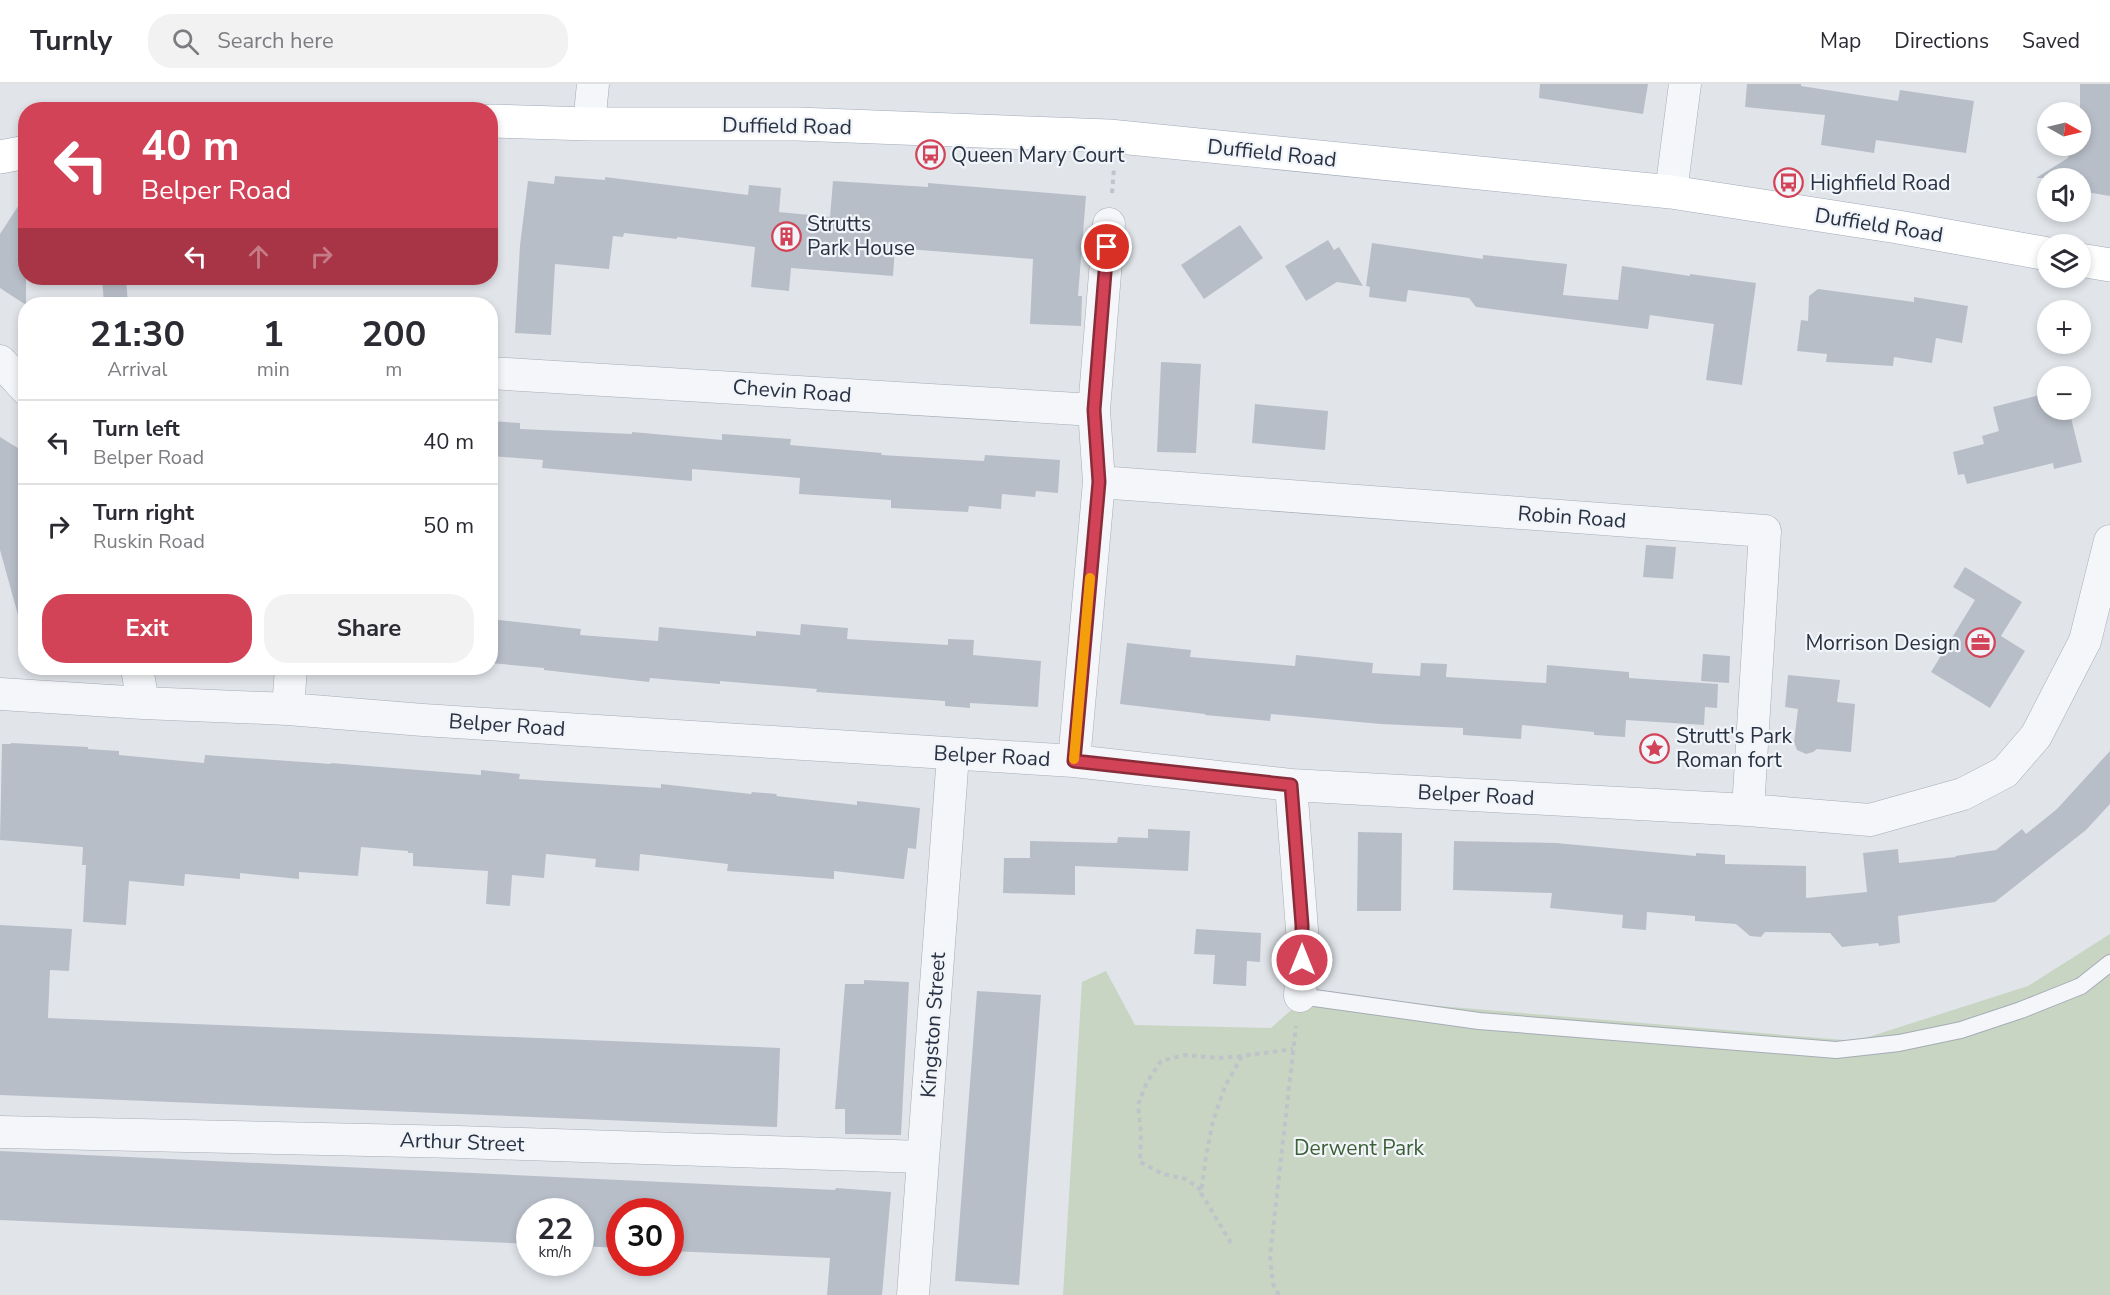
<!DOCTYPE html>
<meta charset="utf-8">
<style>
body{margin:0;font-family:"Nunito Sans",sans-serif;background:#f2f2f3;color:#2b2b33;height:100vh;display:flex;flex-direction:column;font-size:22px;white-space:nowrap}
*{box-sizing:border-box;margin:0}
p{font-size:20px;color:#7c7c81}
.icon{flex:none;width:33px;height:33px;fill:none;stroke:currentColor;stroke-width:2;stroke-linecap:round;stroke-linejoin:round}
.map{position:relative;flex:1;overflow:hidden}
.details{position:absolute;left:18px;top:213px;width:480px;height:378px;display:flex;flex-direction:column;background:#fff;border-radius:24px;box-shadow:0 3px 9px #0003}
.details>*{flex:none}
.banner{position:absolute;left:18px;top:18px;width:480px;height:183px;border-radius:24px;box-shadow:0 3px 9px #0003;background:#d34358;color:#fff;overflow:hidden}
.needle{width:39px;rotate:98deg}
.fabs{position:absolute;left:2037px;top:18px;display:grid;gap:12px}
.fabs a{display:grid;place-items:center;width:54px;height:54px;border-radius:50%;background:#fff;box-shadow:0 3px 9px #0003;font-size:30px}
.speed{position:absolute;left:516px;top:1114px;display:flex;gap:12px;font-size:30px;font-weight:700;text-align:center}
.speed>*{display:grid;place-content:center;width:78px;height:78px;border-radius:50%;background:#fff;box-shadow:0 3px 9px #0003;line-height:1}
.speed small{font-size:15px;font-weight:400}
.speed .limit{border:9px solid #d22;background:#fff;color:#111}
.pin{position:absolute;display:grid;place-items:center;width:51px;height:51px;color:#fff;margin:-26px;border:3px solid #fff;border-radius:50%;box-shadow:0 2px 6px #0007}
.me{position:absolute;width:66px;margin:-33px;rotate:0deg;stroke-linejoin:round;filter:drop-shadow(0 0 4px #0008)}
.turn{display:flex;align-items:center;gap:21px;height:126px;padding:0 24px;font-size:27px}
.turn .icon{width:78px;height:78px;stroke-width:2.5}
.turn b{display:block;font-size:42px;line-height:51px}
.lanes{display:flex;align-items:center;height:57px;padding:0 24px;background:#0003;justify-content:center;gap:30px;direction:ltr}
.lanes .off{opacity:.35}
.eta{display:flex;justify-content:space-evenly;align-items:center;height:102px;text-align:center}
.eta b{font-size:36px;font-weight:700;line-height:42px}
.action{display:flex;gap:12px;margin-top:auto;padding:12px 24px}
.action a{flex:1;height:69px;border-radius:24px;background:#d34358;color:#fff;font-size:24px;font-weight:700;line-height:69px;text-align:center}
.action a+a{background:#f2f2f3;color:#2b2b33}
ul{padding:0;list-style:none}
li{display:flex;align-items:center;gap:18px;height:84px;padding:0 24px;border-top:2px solid #e1e1e2}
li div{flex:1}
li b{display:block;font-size:22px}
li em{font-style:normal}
header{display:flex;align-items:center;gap:36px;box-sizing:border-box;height:84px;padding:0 30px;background:#fff;border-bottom:2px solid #e1e1e2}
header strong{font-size:28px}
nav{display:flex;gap:33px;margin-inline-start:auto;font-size:21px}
.search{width:420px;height:54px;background:#f2f2f3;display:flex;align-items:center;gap:15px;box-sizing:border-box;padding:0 21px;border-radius:24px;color:#7c7c81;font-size:22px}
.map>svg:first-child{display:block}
.green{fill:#c7d5c2}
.building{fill:#b8bec8}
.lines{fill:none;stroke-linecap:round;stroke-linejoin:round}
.service-casing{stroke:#a6acb5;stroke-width:18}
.minor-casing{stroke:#a6acb5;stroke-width:33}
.primary-casing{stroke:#a0a9b7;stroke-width:34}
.path{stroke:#bfc3ca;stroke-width:4;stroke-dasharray:4.5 4.5;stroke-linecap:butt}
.service{stroke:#f4f6f9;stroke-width:16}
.minor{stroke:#f4f6f9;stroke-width:32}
.primary{stroke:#fff;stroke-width:33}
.route-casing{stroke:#892c39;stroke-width:15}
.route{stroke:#d34358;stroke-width:10}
.slow{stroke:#f59e0b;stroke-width:10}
.labels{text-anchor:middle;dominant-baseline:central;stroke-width:4.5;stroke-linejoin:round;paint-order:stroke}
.street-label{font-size:21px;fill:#293243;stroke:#f1f4f8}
.poi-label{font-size:21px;fill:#293243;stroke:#f1f4f8;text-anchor:start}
.park-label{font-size:21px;fill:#3d5f36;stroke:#f1f4f8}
</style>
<header>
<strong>Turnly</strong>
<div class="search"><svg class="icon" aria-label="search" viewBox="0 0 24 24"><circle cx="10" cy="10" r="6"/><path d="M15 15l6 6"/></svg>Search here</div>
<nav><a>Map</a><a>Directions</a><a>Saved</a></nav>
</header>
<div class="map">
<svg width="2110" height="1211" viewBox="0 0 2110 1211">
<rect width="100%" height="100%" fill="#e1e5ea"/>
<path class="green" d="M2110,850V1211H1063L1082,898L1106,887L1135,941L1271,944L1308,911L1856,957L2028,902Z"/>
<path class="building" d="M1540,0H1648L1643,30L1539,14Z
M1747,0H1801V2L1898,17L1900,6L1974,17L1966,69L1876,56L1874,69L1821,61L1825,31L1745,23Z
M2080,0H2110V112L2080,107V94H2036L2068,74L2071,62H2080Z
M555,92L605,96V93L748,111L749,101L781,104L779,128L830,133L833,97L928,103V99L1086,112L1078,212H1082L1081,242L1030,240L1033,175L895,164L893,192L791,184L789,207L751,203L755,163L677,153V155L624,149L623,153L613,152L609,185L555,180L551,251L515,249L520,161L528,97L554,100Z
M26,110V221L0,204V150Z
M1240,141L1263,174L1204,215L1181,181Z
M1328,156L1334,166L1339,163L1363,202L1337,198L1306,217L1285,182Z
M1372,159L1483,175V171L1567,180L1563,211L1618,216L1622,182L1690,192V190L1756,199L1742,301L1706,296L1714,240L1650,231L1648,245L1476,223L1469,214L1408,206L1406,218L1369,213L1370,203L1366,202Z
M102,194H126L128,220H104Z
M1818,205L1914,218V213L1968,222L1962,259L1936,254L1932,279L1894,273L1893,282L1826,278L1827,270L1797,267L1801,236L1808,237L1809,212Z
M1161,278L1201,280L1196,369L1157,368Z
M2048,309V326H2069L2082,378L2054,385L2053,379L1967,400L1964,390L1958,391L1953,368L1984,360L1982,352L1999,347L1993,323Z
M1255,320L1328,327L1325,366L1252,359Z
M490,337L520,339V345L632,350V348L722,356V350L791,355L790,361L882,369L881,371L984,377L985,371L1060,376L1058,409L1036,407L1035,413L1002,410L1001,425L969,422L968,428L891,424V416L799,410L800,394L692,385V397L542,384L543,376L490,372Z
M0,353L26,369V530L18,531L0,466Z
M1646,461L1676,463L1673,495L1643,493Z
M1965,483L2022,518L2001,552L2025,567L1990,624L1931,588L1975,516L1953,503Z
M490,535L581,545L580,551L658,557L659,543L756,552V547L800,551L801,540L848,544L847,555L948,561V555L974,556L973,571L1041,577L1038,623L970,619V624L945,622V617L816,608L817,605L720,597V600L650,594L649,598L544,586V584L490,579Z
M1127,559L1191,566L1190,573L1295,582L1296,571L1373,579L1372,589L1420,592L1421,579L1447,580L1446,593L1546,599L1547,581L1629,588V594L1718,600L1717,624L1705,623L1704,641L1626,636L1625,653L1594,651V648L1522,641L1521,655L1463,651V644L1381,640L1271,630L1270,637L1205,631V630L1120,620Z
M1703,570L1730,572L1729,599L1701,597Z
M1788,591L1840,596L1837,618L1855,620L1851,668L1817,665L1813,668L1806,670L1797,666L1794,658L1798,625L1785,623Z
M11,659L88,663V665L119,667V671L204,679L205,671L331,680V679L481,691V686L520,690L519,695L661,704V700L751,710L752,708L777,710L776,712L857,721V717L920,724L916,765L908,764L904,795L834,787V795L727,787L728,780L640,770L639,787L595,783L596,775L546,770L544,794L512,791L510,822L486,820L488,787L413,782V769H408V767L361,763L358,792L299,788V795L240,789V795L185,790L184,802L129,797L126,841L83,838L86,781H82L83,763L0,756L2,660H11Z
M2110,667V720L2086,746L1995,818L1898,832L1900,859L1879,862L1878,859L1842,863L1830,849L1765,848L1761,853L1750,852L1736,840L1695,837V832L1647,828L1646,846L1622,844L1623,831L1550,824L1552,809L1453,806L1454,757L1556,759L1696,772V769L1725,771V780L1806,782V814L1867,808L1863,769L1898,765L1899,779L1956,773L1955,772L1996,766L2022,745L2026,750L2057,725Z
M1148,745L1190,747L1188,787L1075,782V811L1003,809L1004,774H1030V757L1117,759L1118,753L1148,754Z
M1358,748L1402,749L1401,827H1357Z
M0,841L72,845L69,887L50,886L48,934L780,964L777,1043L0,1011Z
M1196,845L1261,849L1260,878L1247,877L1246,902L1213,900L1215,871L1194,870Z
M864,896L909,898L901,1051L845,1050V1025H835L845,900H864Z
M977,907L1041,911L1019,1201L955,1197Z
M0,1067L835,1106L836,1104L891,1108L882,1211H827L830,1174L670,1167V1128H620V1164L580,1162V1128H530V1160L0,1136Z"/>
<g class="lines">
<defs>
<path id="service" d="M1300,912L1479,937L1836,966L1899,959L1961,946L2021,926L2081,902L2110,879"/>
<path id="minor" d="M589,40L593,0
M1671,108L1685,0
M0,277L26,305
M490,289L1094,326
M1099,398L1765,447L1748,726
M137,584L143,619L288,625L423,636L1074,677L1291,701L1748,726L1870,736L1963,710L2005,688L2036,652L2085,557L2110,457
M0,610L143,619
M288,625L291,584
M1074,677L1099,398L1094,326L1109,140
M1291,701L1303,859L1300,912
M0,1048L458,1058L923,1073
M913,1211L953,671"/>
<path id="primary" d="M490,37L589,40H797L1109,52L1671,108L1898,143L2048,170
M0,73L26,68
M2080,176L2110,181"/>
</defs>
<use href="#service" class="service-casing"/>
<use href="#minor" class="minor-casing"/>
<use href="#primary" class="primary-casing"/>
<path class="path" d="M1112,109L1114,84
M1201,1106L1186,1095L1163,1090L1140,1078L1141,1049L1138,1021L1147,998L1161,977L1185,971L1218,974L1242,972
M1231,1159L1201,1109L1206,1072L1213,1037L1225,1002L1242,972L1293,965
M1279,1211L1273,1200L1270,1172L1296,942"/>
<use href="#service" class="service"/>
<use href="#minor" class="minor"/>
<use href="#primary" class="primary"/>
</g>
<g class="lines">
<defs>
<path id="route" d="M1107,163L1094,326L1099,398L1074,677L1291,701L1302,841V876"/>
</defs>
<use href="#route" class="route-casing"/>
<use href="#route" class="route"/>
<path class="slow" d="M1074,675L1090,494"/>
</g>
<defs>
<symbol id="bus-ring" viewBox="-11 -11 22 22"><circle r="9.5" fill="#f1f4f8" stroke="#d34358" stroke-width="1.5"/><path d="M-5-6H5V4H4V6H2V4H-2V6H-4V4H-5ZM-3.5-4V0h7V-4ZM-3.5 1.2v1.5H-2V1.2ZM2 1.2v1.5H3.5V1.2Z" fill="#d34358"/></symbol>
<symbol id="building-ring" viewBox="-11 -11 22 22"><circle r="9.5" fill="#f1f4f8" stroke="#d34358" stroke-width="1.5"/><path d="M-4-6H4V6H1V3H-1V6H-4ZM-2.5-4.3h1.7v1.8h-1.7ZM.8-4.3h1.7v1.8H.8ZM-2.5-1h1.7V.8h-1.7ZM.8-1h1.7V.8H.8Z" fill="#d34358"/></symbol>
<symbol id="office-ring" viewBox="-11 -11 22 22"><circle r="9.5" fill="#f1f4f8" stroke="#d34358" stroke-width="1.5"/><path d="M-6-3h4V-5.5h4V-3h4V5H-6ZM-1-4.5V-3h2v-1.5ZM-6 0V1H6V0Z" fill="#d34358"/></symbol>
<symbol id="sight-ring" viewBox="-11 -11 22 22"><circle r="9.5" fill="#f1f4f8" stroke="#d34358" stroke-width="1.5"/><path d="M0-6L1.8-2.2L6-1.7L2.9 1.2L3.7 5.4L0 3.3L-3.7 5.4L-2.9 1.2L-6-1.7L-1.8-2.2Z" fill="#d34358"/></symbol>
</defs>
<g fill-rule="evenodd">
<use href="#bus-ring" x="914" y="54" width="33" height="33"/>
<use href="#bus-ring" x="1772" y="82" width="33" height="33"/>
<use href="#building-ring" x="770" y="136" width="33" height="33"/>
<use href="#office-ring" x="1964" y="542" width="33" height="33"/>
<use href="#sight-ring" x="1638" y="648" width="33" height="33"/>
</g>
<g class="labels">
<g class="street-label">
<text transform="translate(787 42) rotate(1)">Duffield Road</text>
<text transform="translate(1272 69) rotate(6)">Duffield Road</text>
<text transform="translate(1879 141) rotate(9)">Duffield Road</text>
<text transform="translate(792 307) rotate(4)">Chevin Road</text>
<text transform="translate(1572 433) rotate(4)">Robin Road</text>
<text transform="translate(507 641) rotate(4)">Belper Road</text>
<text transform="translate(992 672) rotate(3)">Belper Road</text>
<text transform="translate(1476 711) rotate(3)">Belper Road</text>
<text transform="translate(933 941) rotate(-86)">Kingston Street</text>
<text transform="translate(462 1058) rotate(2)">Arthur Street</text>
</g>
<g class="poi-label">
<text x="951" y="71">Queen Mary Court</text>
<text x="1810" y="99">Highfield Road</text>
<text x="807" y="140">Strutts<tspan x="807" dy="24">Park House</tspan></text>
<text x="1960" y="559" text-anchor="end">Morrison Design</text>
<text x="1676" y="652">Strutt's Park<tspan x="1676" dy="24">Roman fort</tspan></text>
</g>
<g class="park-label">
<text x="1359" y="1064">Derwent Park</text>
</g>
</g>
</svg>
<div class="fabs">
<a><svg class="needle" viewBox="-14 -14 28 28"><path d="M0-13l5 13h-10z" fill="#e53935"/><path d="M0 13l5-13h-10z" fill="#7c7c81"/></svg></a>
<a><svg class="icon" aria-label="sound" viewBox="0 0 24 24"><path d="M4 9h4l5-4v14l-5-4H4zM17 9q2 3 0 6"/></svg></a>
<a><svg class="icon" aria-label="layers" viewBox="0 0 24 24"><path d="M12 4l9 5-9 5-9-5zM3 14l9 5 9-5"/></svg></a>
<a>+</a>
<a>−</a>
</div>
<div class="speed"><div>22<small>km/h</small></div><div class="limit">30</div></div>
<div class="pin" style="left:1107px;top:163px;background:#d93025"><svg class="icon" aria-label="arrive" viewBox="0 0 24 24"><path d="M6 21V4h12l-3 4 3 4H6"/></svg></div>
<svg class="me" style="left:1302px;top:876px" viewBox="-20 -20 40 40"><circle r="17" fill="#d34358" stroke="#fff" stroke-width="3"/><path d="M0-11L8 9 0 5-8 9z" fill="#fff"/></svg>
<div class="banner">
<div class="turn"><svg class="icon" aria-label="left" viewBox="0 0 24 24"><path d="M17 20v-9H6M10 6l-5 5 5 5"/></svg><div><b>40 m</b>Belper Road</div></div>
<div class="lanes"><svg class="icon" aria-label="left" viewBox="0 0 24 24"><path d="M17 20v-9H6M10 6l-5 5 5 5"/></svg><svg class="icon off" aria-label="ahead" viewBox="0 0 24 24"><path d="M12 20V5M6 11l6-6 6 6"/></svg><svg class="icon off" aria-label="right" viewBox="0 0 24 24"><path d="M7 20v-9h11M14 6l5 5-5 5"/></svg></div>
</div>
<section class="details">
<div class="eta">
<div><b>21:30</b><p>Arrival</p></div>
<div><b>1</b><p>min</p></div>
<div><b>200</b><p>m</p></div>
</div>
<ul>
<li><svg class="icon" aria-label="left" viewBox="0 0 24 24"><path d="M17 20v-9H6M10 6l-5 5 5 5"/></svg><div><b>Turn left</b><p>Belper Road</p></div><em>40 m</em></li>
<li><svg class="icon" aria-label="right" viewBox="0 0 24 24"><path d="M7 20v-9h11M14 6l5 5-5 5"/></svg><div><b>Turn right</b><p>Ruskin Road</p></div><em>50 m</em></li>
</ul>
<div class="action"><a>Exit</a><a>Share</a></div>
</section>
</div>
